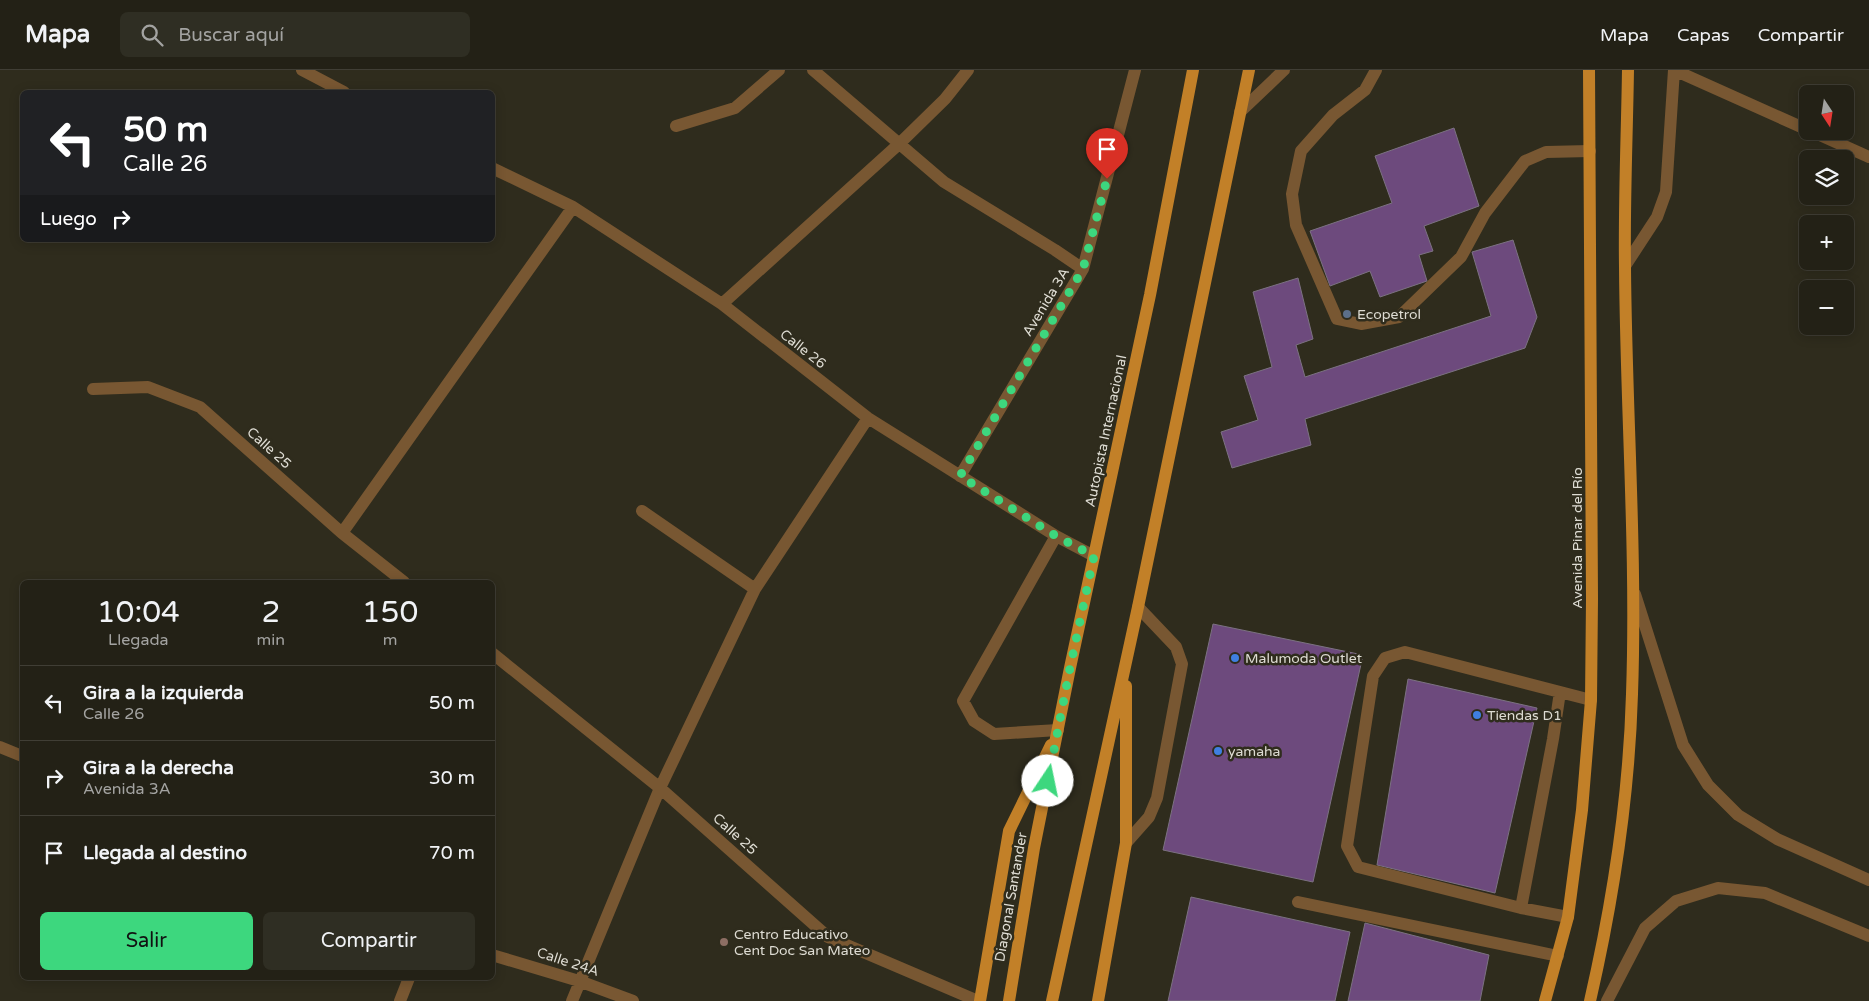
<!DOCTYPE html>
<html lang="es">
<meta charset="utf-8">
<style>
body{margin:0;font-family:"Varela Round",sans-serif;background:#2f2e23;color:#f1f3f6;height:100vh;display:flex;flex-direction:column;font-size:19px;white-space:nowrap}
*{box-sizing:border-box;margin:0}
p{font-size:16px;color:#a3a3a1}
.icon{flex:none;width:28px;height:28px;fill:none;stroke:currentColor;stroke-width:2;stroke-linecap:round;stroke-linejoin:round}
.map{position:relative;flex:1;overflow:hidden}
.panel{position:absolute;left:20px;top:510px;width:475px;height:400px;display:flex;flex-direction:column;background:#232116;border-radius:8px;box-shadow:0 2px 12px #0003,0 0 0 1px #403e35}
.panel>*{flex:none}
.hud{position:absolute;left:20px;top:20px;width:475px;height:152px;border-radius:8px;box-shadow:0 2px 12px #0003,0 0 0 1px #403e35;background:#202124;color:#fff;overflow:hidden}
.needle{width:32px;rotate:168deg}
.buttons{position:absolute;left:1799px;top:15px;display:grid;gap:10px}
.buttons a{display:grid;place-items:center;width:55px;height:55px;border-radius:8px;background:#232116;box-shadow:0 2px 12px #0003,0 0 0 1px #403e35;font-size:25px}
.pin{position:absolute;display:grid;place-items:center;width:42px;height:42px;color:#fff;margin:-51px -21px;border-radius:50% 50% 50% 0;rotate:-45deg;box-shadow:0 0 5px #0007}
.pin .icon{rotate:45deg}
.me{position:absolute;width:55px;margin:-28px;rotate:11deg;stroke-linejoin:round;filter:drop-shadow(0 0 4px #0008)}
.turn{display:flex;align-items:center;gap:18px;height:105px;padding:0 20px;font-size:22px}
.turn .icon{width:65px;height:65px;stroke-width:2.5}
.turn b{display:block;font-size:35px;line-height:42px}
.then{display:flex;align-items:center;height:48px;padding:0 20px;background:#0003;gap:10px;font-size:19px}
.eta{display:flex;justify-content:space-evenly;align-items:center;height:85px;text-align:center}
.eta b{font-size:30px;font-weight:600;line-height:35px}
.action{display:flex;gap:10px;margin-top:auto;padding:10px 20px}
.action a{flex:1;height:58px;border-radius:8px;background:#3dd77e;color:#111;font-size:20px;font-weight:600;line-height:58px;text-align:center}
.action a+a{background:#2f2e23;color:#f1f3f6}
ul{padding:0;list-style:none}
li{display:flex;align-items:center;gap:15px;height:75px;padding:0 20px;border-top:1px solid #403e35}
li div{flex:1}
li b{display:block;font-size:19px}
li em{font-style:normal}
header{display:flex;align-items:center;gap:30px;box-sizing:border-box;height:70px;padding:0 25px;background:#232116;border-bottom:1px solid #403e35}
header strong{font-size:24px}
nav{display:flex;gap:28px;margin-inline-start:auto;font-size:18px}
.search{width:350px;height:45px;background:#2f2e23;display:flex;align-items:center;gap:12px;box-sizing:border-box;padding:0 18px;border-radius:8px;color:#a3a3a1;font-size:19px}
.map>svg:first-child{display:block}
.building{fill:#6d4a7d;stroke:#7c7282}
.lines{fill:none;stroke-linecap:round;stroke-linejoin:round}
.minor{stroke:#785732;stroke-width:12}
.major{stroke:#c28028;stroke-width:12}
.route{stroke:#3dd77e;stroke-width:9;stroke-dasharray:0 16.2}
.service-dot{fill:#5c6f8a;stroke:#2f2c1d;stroke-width:2}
.shop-dot{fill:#3f7fe0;stroke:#2f2c1d;stroke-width:2}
.education-dot{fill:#8d6e63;stroke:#2f2c1d;stroke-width:2}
.labels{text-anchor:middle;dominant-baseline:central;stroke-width:5;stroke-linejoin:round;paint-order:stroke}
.street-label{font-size:14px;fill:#dedcd3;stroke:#2f2c1d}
.poi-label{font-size:14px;fill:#dedcd3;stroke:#2f2c1d;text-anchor:start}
</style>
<header>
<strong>Mapa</strong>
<div class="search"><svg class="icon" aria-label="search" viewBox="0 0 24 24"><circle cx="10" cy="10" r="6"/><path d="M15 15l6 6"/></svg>Buscar aquí</div>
<nav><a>Mapa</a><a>Capas</a><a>Compartir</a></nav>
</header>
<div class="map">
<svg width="1869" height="931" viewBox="0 0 1869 931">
<rect width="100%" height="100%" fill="#2f2c1d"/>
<path class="building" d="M1454,58L1479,136L1424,156L1433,181L1419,185L1427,211L1380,227L1370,201L1330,216L1310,161L1392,133L1375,86Z
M1513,170L1537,247L1525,278L1305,349L1311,375L1232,398L1221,362L1258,350L1244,306L1272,297L1253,222L1298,208L1313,269L1296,275L1305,307L1491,246L1472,182Z
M1213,554L1363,585L1313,812L1163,780Z
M1408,609L1537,638L1495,823L1377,795Z
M1191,827L1350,862L1335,931H1168Z
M1365,853L1489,885L1480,931H1348Z"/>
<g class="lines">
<path class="minor" d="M302,0L344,22
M813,0L944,112L1055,180L1083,199
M1376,0L1365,20L1333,45L1301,81L1292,124L1296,155L1337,249L1361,254L1399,247L1461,187L1485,143L1525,91L1546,82L1590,81
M1674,0L1808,60
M1240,42L1284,0
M676,56L735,38L779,0
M1811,61L1869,87
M492,98L573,137L722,234L868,348L1056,466L1094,486
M1625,196L1657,147L1666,122L1674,0
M722,234L899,74L945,29L968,0
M93,319L148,317L200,337L342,463L404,512
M960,406L1083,199L1135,0
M642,441L755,519
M342,463L573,137
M1056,466L963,631L974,651L994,664L1058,660
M1635,524L1683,675L1708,715L1738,745L1777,769L1869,810
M492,583L660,718L828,867L978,931
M0,677L22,686
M1126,773L1149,747L1157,728L1182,594L1176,577L1138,537
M1298,832L1558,886
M1521,838L1553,669L1560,622
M1568,847L1521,838L1358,797L1347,776L1373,606L1385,588L1405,582L1591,630
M492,885L579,911L633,931
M400,931L409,908
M572,931L660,718L755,519L868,348
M1607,931L1645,858L1676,831L1718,818L1765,823L1869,866"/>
<path class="major" d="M980,931L1009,761L1051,675
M1009,931L1034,778L1070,598L1150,225L1193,0
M1052,931L1138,537L1249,0
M1098,931L1126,773V616
M1545,931L1568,847L1582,740L1591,630L1592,529L1589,0
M1590,931C1613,831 1629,727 1632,624C1637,482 1626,339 1625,197C1624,132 1627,66 1628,0"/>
</g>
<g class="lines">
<path class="route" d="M1048,711L1070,598L1094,486L1056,466L960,406L1083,199L1107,109"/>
</g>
<circle class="service-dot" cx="1347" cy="244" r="5"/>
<g class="shop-dot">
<circle cx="1235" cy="588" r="5"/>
<circle cx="1477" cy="645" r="5"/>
<circle cx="1218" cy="681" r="5"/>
</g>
<circle class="education-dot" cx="724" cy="872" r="5"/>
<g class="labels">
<g class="street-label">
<text transform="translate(1046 232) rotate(-59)">Avenida 3A</text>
<text transform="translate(803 279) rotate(38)">Calle 26</text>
<text transform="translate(1106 361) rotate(-78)">Autopista Internacional</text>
<text transform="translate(269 378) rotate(42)">Calle 25</text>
<text transform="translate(1577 468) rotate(-90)">Avenida Pinar del Río</text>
<text transform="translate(735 764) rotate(42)">Calle 25</text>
<text transform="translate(1011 827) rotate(-80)">Diagonal Santander</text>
<text transform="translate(568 892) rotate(18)">Calle 24A</text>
</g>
<g class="poi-label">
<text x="1357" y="244">Ecopetrol</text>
<text x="1245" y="588">Malumoda Outlet</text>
<text x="1487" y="645">Tiendas D1</text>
<text x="1228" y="681">yamaha</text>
<text x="734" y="864">Centro Educativo<tspan x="734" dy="16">Cent Doc San Mateo</tspan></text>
</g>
</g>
</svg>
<div class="buttons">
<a><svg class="needle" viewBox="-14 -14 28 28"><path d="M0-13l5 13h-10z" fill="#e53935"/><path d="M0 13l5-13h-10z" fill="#a3a3a1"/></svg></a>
<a><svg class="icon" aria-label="layers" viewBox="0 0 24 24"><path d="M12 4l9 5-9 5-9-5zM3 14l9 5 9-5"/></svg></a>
<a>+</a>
<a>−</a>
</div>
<div class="pin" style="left:1107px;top:109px;background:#d93025"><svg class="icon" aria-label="arrive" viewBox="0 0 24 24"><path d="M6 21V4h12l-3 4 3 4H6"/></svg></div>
<svg class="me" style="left:1048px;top:711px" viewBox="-20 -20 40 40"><circle r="19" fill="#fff"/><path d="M0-13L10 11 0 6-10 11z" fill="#3dd77e"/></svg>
<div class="hud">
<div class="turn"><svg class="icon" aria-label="left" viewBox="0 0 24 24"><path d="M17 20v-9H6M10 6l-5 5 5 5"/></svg><div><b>50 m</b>Calle 26</div></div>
<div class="then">Luego<svg class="icon" aria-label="right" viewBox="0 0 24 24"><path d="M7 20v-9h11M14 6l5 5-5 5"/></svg></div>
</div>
<section class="panel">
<div class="eta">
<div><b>10:04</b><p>Llegada</p></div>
<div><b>2</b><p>min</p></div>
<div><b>150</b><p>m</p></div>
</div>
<ul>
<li><svg class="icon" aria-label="left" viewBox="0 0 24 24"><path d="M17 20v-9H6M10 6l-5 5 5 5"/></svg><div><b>Gira a la izquierda</b><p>Calle 26</p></div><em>50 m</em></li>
<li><svg class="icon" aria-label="right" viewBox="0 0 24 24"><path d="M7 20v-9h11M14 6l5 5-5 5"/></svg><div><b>Gira a la derecha</b><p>Avenida 3A</p></div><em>30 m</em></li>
<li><svg class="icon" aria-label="arrive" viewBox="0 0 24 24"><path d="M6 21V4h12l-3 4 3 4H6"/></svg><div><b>Llegada al destino</b></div><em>70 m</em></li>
</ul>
<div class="action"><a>Salir</a><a>Compartir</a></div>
</section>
</div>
